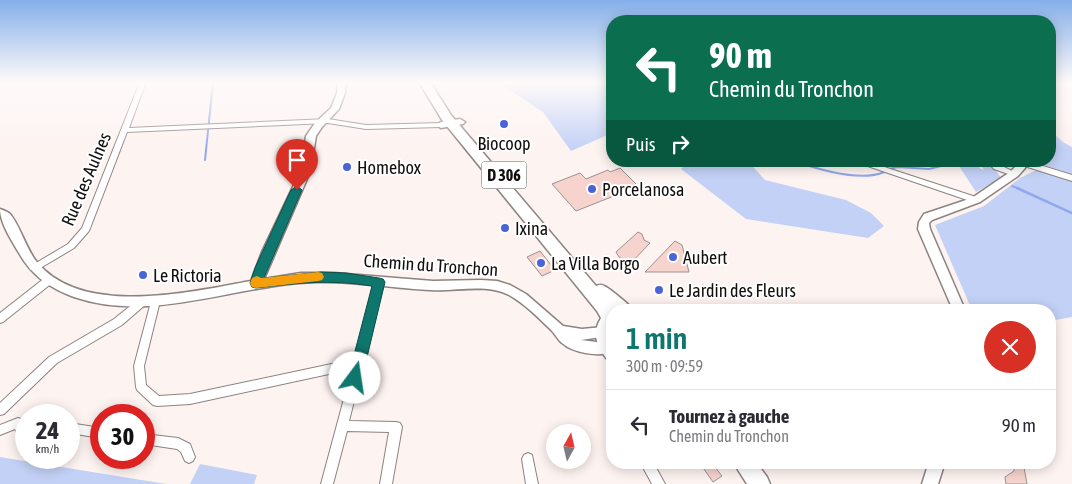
<!DOCTYPE html>
<html lang="fr">
<meta charset="utf-8">
<style>
body{margin:0;font-family:"Asap Condensed",sans-serif;background:#f7f7f7;color:#2b2b33;height:100vh;display:flex;flex-direction:column;font-size:19px;white-space:nowrap}
*{box-sizing:border-box;margin:0}
p{font-size:16px;color:#7c7c81}
.icon{flex:none;width:28px;height:28px;fill:none;stroke:currentColor;stroke-width:2;stroke-linecap:round;stroke-linejoin:round}
.map{position:relative;flex:1;overflow:hidden}
.panel{position:absolute;left:606px;top:304px;width:450px;height:165px;display:flex;flex-direction:column;background:#fff;border-radius:20px;box-shadow:0 2px 12px #0003}
.panel>*{flex:none}
.hud{position:absolute;left:606px;top:15px;width:450px;height:152px;border-radius:20px;box-shadow:0 2px 12px #0003;background:#0b6e4f;color:#fff;overflow:hidden}
.needle{width:32px;rotate:8deg}
.buttons{position:absolute;left:546px;top:424px;display:grid;gap:10px}
.buttons a{display:grid;place-items:center;width:45px;height:45px;border-radius:50%;background:#fff;box-shadow:0 2px 12px #0003;font-size:25px}
.speed{position:absolute;left:15px;top:404px;display:flex;gap:10px;font-size:25px;font-weight:700;text-align:center}
.speed>*{display:grid;place-content:center;width:65px;height:65px;border-radius:50%;background:#fff;box-shadow:0 2px 12px #0003;line-height:1}
.speed small{font-size:12px;font-weight:400}
.speed .limit{border:8px solid #d22;background:#fff;color:#111}
.pin{position:absolute;display:grid;place-items:center;width:42px;height:42px;color:#fff;margin:-51px -21px;border-radius:50% 50% 50% 0;rotate:-45deg;box-shadow:0 0 5px #0007}
.pin .icon{rotate:45deg}
.me{position:absolute;width:55px;margin:-28px;rotate:14deg;stroke-linejoin:round;filter:drop-shadow(0 0 4px #0008)}
.turn{display:flex;align-items:center;gap:18px;height:105px;padding:0 20px;font-size:22px}
.turn .icon{width:65px;height:65px;stroke-width:2.5}
.turn b{display:block;font-size:35px;line-height:42px}
.then{display:flex;align-items:center;height:48px;padding:0 20px;background:#0003;gap:10px;font-size:19px}
.round{display:grid;place-items:center;flex:none;width:52px;height:52px;border-radius:26px;background:#f7f7f7}
.head{display:flex;align-items:center;justify-content:space-between;height:85px;padding:0 20px}
h1{font-size:30px;font-weight:600;line-height:38px;color:#0f766e}
ul{padding:0;list-style:none}
li{display:flex;align-items:center;gap:15px;height:70px;padding:0 20px;border-top:1px solid #e1e1e2}
li div{flex:1}
li b{display:block;font-size:19px}
li em{font-style:normal}
.map>svg:first-child{display:block}
.green{fill:#c3d1f6}
.lines{fill:none;stroke-linecap:round;stroke-linejoin:round}
.stream-far1{stroke:#92a8ed;stroke-width:2}
.stream{stroke:#92a8ed;stroke-width:2.5}
.building{fill:#f6d3cc;stroke:#9c9291}
.minor-casing{stroke:#8c8381;stroke-width:2}
.tertiary-casing{stroke:#8c8381;stroke-width:3}
.primary-casing{stroke:#8c8381;stroke-width:3}
.minor{fill:#fff;fill-rule:evenodd}
.tertiary{fill:#fff;fill-rule:evenodd}
.primary{fill:#fff;fill-rule:evenodd}
.route{fill:#0f766e;stroke:#0a4d48}
.slow{fill:#f59e0b}
.poi-dot{fill:#4a64d8;stroke:#fff;stroke-width:2}
.labels{text-anchor:middle;dominant-baseline:central;stroke-width:4;stroke-linejoin:round;paint-order:stroke}
.shield{fill:#fff;stroke:#585656;stroke-width:1}
.shield-label{font-size:16px;font-weight:bold;fill:#110e0d}
.poi-label{font-size:18px;fill:#110e0d;stroke:#fff;text-anchor:start}
.street-label{font-size:18px;fill:#110e0d;stroke:#fff}
</style>
<div class="map">
<svg width="1072" height="484" viewBox="0 0 1072 484">
<rect width="100%" height="100%" fill="#fdf3f1"/>
<path class="green" d="M498,82H612V133L571,151L543,112Z
M1050,130L1063,142L1072,147V175L1034,161H1050Z
M688,161H748L765,180L846,200L871,213L884,226L868,238L746,219L681,169Z
M868,161H954L956,164L972,162L981,169L984,170L981,165L991,163L1001,178L976,192L959,166L884,167Z
M1034,171H1043L1072,181V317L1050,321V310H972L935,225L984,206L1020,178Z
M0,457L166,484H0Z
M200,464L257,475L254,484H190Z"/>
<g class="lines">
<path class="stream-far1" d="M205,160L213,82
M794,161C817,169 861,182 884,172
M888,169L898,167L929,169L961,161
M1012,186L1020,189"/>
<path class="stream" d="M1017,188L1072,213"/>
</g>
<path class="building" d="M620,168L636,184L626,188L629,190L576,211L552,184L580,173L586,179L608,170L610,172Z
M638,232L642,234L644,240L650,243L630,264L619,257L616,252Z
M675,241L682,245L689,272H645Z
M540,251L555,270L542,276L527,257Z
M699,462H711L722,476L713,482Z
M1014,462H1023L1027,484H1006L1005,477L1014,471Z"/>
<g class="lines">
<defs>
<path id="minor" d="M140,82H146L129,128L328,119L366,125L441,123L445,125L441,127L366,129L328,123L127,132L89,231L74,248L37,270H31L29,268L31,266L68,244L82,228Z
M853,161H866L979,198L980,200L976,203L973,202Z
M987,161H996L1000,165L1018,174L1014,176L994,169Z
M1018,161H1027L1072,175V181L1018,164Z
M49,276L52,277L54,280L52,283L3,322L0,323V313L46,277Z
M379,278L382,279L384,282L349,421L396,422L400,423L402,427L392,484H380L389,432L347,431L333,484H321L352,369L190,404L157,406L153,405L137,390L136,387L134,366L152,298L155,297L158,298L160,301L144,366L146,385L159,396L190,394L355,359L374,282L376,279Z
M142,298L145,299L147,302L145,305L122,325L57,363L4,414L0,415V403L49,357L114,319L139,299Z
M18,418L22,419L26,427V444L22,442L15,429L0,435V425Z
M69,423L101,428V438L69,433Z
M144,434L178,438L190,444L195,457L193,461L189,463L185,461L181,452L177,449L144,444Z
M528,453L532,455L538,484H526L522,459L524,455Z
M640,462H653L665,484H652Z"/>
<path id="tertiary" d="M338,82H346L345,93L339,109L322,127L316,136L310,172L264,279L301,273H334L433,281L481,280L497,281L510,285L526,294L563,326L582,329L603,327L608,328L609,332L608,336L581,340L612,344V352C599,357 573,353 562,343C558,340 556,335 552,331C539,318 525,304 509,295C485,283 456,292 430,290C392,288 355,281 317,282C236,284 154,324 74,297C50,288 32,276 19,253C12,241 0,223 0,209C3,210 8,212 10,214C19,224 26,248 36,261C81,318 190,292 251,281L262,252L300,172L306,136L315,123L331,108L337,93Z
M460,119L465,122L463,124L441,128L436,125L441,122Z
M1016,161H1026L1025,168L1018,176L980,202L932,220L929,223L930,229L965,310H953L918,229L919,222L924,214L972,198L1010,172L1015,167Z
M929,462H945L938,484H922Z"/>
<path id="primary" d="M419,82H430L451,115L596,286C600,285 600,284 604,286C608,287 632,307 633,310H612V360L606,358C596,344 592,333 601,318L597,311L442,120Z
M733,462H756L767,477L770,484H747Z"/>
</defs>
<use href="#minor" class="minor-casing"/>
<use href="#tertiary" class="tertiary-casing"/>
<use href="#primary" class="primary-casing"/>
<use href="#minor" class="minor"/>
<use href="#tertiary" class="tertiary"/>
<use href="#primary" class="primary"/>
</g>
<linearGradient id="sky" x2="0" y2="1"><stop stop-color="#85afea"/><stop offset="0.55" stop-color="#fefaf9"/><stop offset="1" stop-color="#fefaf9" stop-opacity="0"/></linearGradient>
<rect width="1072" height="150" fill="url(#sky)"/>
<path class="route" d="M297,186L302,190L264,278L321,272L346,273L379,278L383,279L385,282L362,378L360,383L355,385L350,383L348,378L372,286C329,279 299,283 256,288L252,287L250,283L255,268L291,190Z"/>
<path class="slow" d="M318,272L322,273L324,277L322,280L318,281L256,288L252,287L250,283L252,278L257,276L261,278Z"/>
<g class="poi-dot">
<circle cx="504" cy="124" r="5"/>
<circle cx="347" cy="167" r="5"/>
<circle cx="592" cy="189" r="5"/>
<circle cx="505" cy="228" r="5"/>
<circle cx="673" cy="257" r="5"/>
<circle cx="541" cy="263" r="5"/>
<circle cx="143" cy="275" r="5"/>
<circle cx="659" cy="290" r="5"/>
</g>
<g class="labels">
<rect class="shield" x="481.5" y="161.5" width="45" height="27" rx="4"/>
<g class="shield-label">
<text x="504" y="175">D 306</text>
</g>
<g class="poi-label">
<text x="504" y="143" text-anchor="middle">Biocoop</text>
<text x="357" y="167">Homebox</text>
<text x="602" y="189">Porcelanosa</text>
<text x="515" y="228">Ixina</text>
<text x="683" y="257">Aubert</text>
<text x="551" y="263">La Villa Borgo</text>
<text x="153" y="275">Le Rictoria</text>
<text x="669" y="290">Le Jardin des Fleurs</text>
</g>
<g class="street-label">
<text transform="translate(86 179) rotate(-67)">Rue des Aulnes</text>
<text transform="translate(431 265) rotate(4)">Chemin du Tronchon</text>
</g>
</g>
</svg>
<div class="buttons">
<a><svg class="needle" viewBox="-14 -14 28 28"><path d="M0-13l5 13h-10z" fill="#e53935"/><path d="M0 13l5-13h-10z" fill="#7c7c81"/></svg></a>
</div>
<div class="speed"><div>24<small>km/h</small></div><div class="limit">30</div></div>
<div class="pin" style="left:297px;top:190px;background:#d93025"><svg class="icon" aria-label="arrive" viewBox="0 0 24 24"><path d="M6 21V4h12l-3 4 3 4H6"/></svg></div>
<svg class="me" style="left:355px;top:378px" viewBox="-20 -20 40 40"><circle r="19" fill="#fff"/><path d="M0-13L10 11 0 6-10 11z" fill="#0f766e"/></svg>
<div class="hud">
<div class="turn"><svg class="icon" aria-label="left" viewBox="0 0 24 24"><path d="M17 20v-9H6M10 6l-5 5 5 5"/></svg><div><b>90 m</b>Chemin du Tronchon</div></div>
<div class="then">Puis<svg class="icon" aria-label="right" viewBox="0 0 24 24"><path d="M7 20v-9h11M14 6l5 5-5 5"/></svg></div>
</div>
<section class="panel">
<div class="head"><div><h1>1 min</h1><p>300 m · 09:59</p></div><a class="round" style="background:#d93025;color:#fff"><svg class="icon" aria-label="close" viewBox="0 0 24 24"><path d="M6 6l12 12M18 6L6 18"/></svg></a></div>
<ul>
<li><svg class="icon" aria-label="left" viewBox="0 0 24 24"><path d="M17 20v-9H6M10 6l-5 5 5 5"/></svg><div><b>Tournez à gauche</b><p>Chemin du Tronchon</p></div><em>90 m</em></li>
</ul>
</section>
</div>
